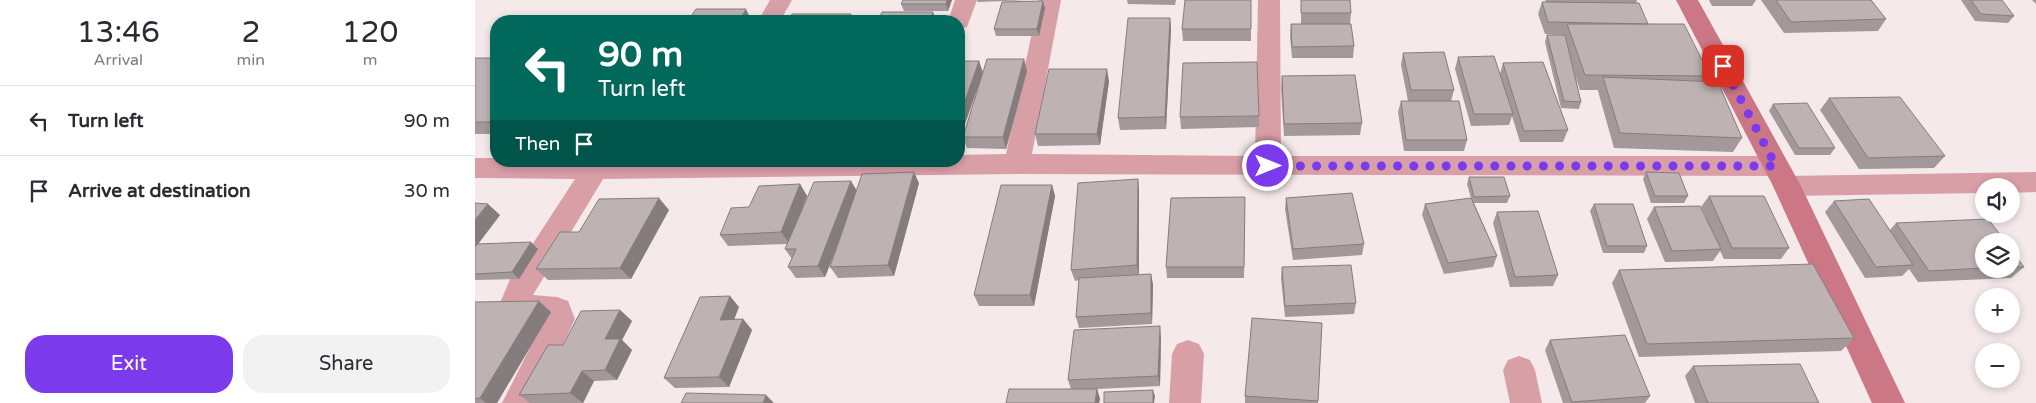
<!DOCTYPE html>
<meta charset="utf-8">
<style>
body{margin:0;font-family:"Varela Round",sans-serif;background:#f2f2f3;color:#2b2b33;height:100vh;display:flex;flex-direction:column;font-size:19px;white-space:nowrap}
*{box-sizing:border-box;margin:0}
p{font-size:16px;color:#7c7c81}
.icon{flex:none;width:28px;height:28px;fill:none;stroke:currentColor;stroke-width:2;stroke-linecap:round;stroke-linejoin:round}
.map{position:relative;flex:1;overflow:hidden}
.details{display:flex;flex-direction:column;background:#fff;width:475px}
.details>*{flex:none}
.top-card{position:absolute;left:15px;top:15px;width:475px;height:152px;border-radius:20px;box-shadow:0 2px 8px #0003;background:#00695c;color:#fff;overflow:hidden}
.fabs{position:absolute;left:1500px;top:178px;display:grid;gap:10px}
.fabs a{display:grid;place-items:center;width:45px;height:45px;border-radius:50%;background:#fff;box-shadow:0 2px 8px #0003;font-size:25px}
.pin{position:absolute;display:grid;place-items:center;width:42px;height:42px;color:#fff;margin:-21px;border-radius:10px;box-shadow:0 2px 8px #0006}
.me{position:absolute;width:55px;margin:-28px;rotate:90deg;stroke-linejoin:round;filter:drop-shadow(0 0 4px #0008)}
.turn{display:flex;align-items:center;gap:18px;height:105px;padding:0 25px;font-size:22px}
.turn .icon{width:65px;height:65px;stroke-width:2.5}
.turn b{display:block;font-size:35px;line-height:42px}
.then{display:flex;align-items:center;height:48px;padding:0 25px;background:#0003;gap:10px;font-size:19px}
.eta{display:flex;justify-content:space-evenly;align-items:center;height:85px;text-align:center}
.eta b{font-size:30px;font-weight:600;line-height:35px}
.button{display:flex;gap:10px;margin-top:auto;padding:10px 25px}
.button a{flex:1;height:58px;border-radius:20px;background:#7c3aed;color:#fff;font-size:20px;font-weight:600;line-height:58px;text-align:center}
.button a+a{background:#f2f2f3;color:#2b2b33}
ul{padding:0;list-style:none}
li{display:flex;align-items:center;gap:15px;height:70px;padding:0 25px;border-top:1px solid #e1e1e2}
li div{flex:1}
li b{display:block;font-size:19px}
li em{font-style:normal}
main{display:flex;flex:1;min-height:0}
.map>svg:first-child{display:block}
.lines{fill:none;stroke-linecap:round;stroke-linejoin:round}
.minor{fill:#d99fa7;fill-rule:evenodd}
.secondary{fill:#cc7786;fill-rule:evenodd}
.wall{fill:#a3999a}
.shaded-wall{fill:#857d7d}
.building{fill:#beb2b3;stroke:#857d7d}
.route{stroke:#7c3aed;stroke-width:9;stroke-dasharray:0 16.2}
</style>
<main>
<section class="details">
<div class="eta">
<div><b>13:46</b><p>Arrival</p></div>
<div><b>2</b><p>min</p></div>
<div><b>120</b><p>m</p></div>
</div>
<ul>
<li><svg class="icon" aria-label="left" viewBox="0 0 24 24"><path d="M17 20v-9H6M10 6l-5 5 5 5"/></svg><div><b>Turn left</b></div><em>90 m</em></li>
<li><svg class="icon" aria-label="arrive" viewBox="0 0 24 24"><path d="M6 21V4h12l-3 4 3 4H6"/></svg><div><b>Arrive at destination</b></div><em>30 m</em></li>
</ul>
<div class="button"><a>Exit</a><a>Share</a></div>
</section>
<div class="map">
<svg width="1561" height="403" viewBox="0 0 1561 403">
<rect width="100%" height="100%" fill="#f5e9ea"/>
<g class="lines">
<path class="minor" d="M295,0H317L305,21H283Z
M480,0H502L492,27L484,29V21H473Z
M564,0H586L557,154L780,156L783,0H805L806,156H1301L1310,159L1314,166L1310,173L1301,176L542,174L128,179L58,295L82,297L93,301L100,319L60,403H27L68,322C50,320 33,320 25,303L36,277L100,179L0,178V158H21V161H484V155L531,154Z
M1561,172V192L1536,193V186H1509V193L1312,196L1302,193L1298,186L1302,179L1312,176Z
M713,340L724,344L729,354L726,403H694L697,354L702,344Z
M1044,356L1055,360L1060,370L1067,403H1035L1028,370L1033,360Z"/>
<path class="secondary" d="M1201,0H1223L1326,186L1430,403H1397L1298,186Z"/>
</g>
<path class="wall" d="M477,0L473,11H429L426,4Z
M502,0H554L503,2Z
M652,0H701L700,5L653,4Z
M776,0V41H708L707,29Z
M826,0H875L876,13L875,24L879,46L878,58H817L815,36L816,24H826Z
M1070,0H1162L1161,3L1173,24L1235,76L1232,81L1267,138L1258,152L1139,148L1123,91V90H1105L1100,75L1106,102L1104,109L1086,108L1070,42L1072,35H1088L1070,34L1063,14L1067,2H1071Z
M1234,0H1281L1277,6H1237Z
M1286,0H1396L1411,19L1403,31L1309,33Z
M1486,0H1527L1539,16L1533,23L1500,21Z
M1557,0H1561V4Z
M570,8L564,36H521L519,29Z
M695,18L696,29L691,129L645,130L643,118Z
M928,53L979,90L976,101L992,140L989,151H929L923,112L926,101H933L926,65Z
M983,57L1025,74L1028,63L1093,130L1088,142H1045L1037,116L1034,125L996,126L980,69Z
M0,58H21V134H0Z
M549,59L552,71L531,149L492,148L488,137Z
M484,61H504L508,73L486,135H484Z
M807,76L887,123L885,135L809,136L806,88Z
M634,81L625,145L563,146L560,134Z
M1354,98L1470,156L1459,168L1384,169L1345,110Z
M1298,104L1360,148L1355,155H1320L1294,111Z
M784,116V127L706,129L705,117Z
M1171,172L1213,196L1209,203H1176L1168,179Z
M994,177L1035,196L1032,203H999L1022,256L1018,267L969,274L947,215L950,204L996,198L992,184Z
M663,179L664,191V275L676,274L678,285L677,324L604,328L601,317L604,280L600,281L596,270Z
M376,181L381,190L444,183L419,276L363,278L355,267L365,240L350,277L321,278L313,267L317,259L310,249L312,244L253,246L245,235L274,207L325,184L332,196L327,209Z
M577,185L580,196L559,306H504L499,295Z
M1234,196L1314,248L1306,259H1249L1245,251L1238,261L1190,262L1172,219L1179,207L1232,219L1226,207Z
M770,197L769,278H692L691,267Z
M811,198L889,244L887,255L818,260L810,209Z
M1359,201L1415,230L1421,223L1509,269H1536V250L1549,267L1536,278L1443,282L1434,269L1427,276L1390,278L1350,212Z
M0,203L25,215L3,244L63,249L44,279L0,280Z
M1119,204L1172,246L1169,253H1128L1115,211Z
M194,210L156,279L73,280L61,269Z
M1022,212L1083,275L1078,286L1035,287L1018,223Z
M807,267L881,303L879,314L810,317L806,278Z
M1144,270L1379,338L1366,351L1164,357L1137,283Z
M0,302L76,312L22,403H0Z
M264,307L259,319H268L277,330L254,387L200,388L189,378Z
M145,310L157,321L147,340L157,350L142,380L119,381L108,403H55L44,395L88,345Z
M847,323L843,403H770V396Z
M686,337L685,386L622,389L625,399L624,403H531L596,389L593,380Z
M1075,340L1175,396L1170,403H1088L1070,350Z
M1218,366L1344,403H1220L1210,376Z"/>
<path class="shaded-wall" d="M472,0H477L473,11L471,4Z
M568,1L570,8L564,36L562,29Z
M271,9L277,21H264Z
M458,12L462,21H455Z
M376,14L379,21H373Z
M695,18L696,29L691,129L690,117Z
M549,59L552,71L531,149L528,137Z
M504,61L508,73L486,135L484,128V118Z
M632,69L634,81L625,145L622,134Z
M439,172L444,183L419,276L413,265Z
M663,179L664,191V276L662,265Z
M376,181L383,193L350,277L343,266Z
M325,184L332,196L314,243L306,232Z
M577,185L580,196L559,306L555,295Z
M184,198L194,210L156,279L145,268Z
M13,204L25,215L0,248V220Z
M56,242L63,249L44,279L37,272Z
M676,274L678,285L677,324L676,313Z
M255,296L264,307L255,330L245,320Z
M64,301L76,312L22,403H11L5,398Z
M145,310L157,321L147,340L157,350L142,380L130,370V339Z
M268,319L277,330L254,387L244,377Z
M685,326L686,337L685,386L683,376Z
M107,371L119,381L108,403L95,393Z
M622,389L625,399L624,403H620Z
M678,390L680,396L679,403H678Z
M291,395L299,403H288Z"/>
<path class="building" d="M428,0H472L471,4H426Z
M710,0H776V29H707Z
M826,0H875L876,13H826Z
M1301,0H1396L1411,19L1316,22Z
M1496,0H1527L1539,16L1506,14Z
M568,1L562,29H519L527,2Z
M1067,2L1164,3L1173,24L1073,22Z
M221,9H271L264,21H213Z
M407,12H458L455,21H403Z
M317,14H376L373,21H313Z
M653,18H695L690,117L643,118Z
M816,24H876L879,46L817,47Z
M1092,24H1209L1235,76L1110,75Z
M1072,35H1090L1106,102L1089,101Z
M969,52L979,90H936L928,53Z
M1019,56L1038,114H999L983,57Z
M0,58H21V122H0Z
M512,59H549L528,137H488Z
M484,61H504L484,118Z
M782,62L784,116L705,117L708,63Z
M1068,62L1093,130L1049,131L1028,63Z
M574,69H632L622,134H560Z
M880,75L887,123L809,124L807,76Z
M1128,77L1243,82L1267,138L1145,133Z
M1425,97L1470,156L1393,158L1354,98Z
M926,101H984L992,140H931Z
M1332,103L1360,148H1324L1298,104Z
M439,172L413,265L355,267L387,174Z
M1171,172L1204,173L1213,196H1180Z
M994,177H1029L1035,196L999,197Z
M663,179L662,265L596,270L603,183Z
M376,181L343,266L313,267L321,249H310L339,182Z
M325,184L306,232L245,235L256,208L274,207L284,186Z
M526,185H577L555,295H499Z
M877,193L889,244L818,249L811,198Z
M1234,196H1289L1314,248H1257Z
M770,197L769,267H691L696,198Z
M184,198L145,268L61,269L85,232H104L124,199Z
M996,198L1022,256L973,263L950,204Z
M1394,199L1438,265L1401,267L1359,201Z
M0,203L13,204L0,220Z
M1119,204H1158L1172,246H1132Z
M1225,206L1246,249L1197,251L1179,207Z
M1063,211L1083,275L1040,277L1022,212Z
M1513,219L1530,241H1509V268L1454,271L1421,223Z
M56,242L37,272L0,274V247L2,244Z
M1536,250L1549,267H1536Z
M1338,264L1379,338L1172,344L1144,270Z
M876,265L881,303L810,306L807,267Z
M676,274V313L601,317L604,278Z
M255,296L245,320L268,319L244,377L189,378L225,297Z
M64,301L5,398L0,399V302Z
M145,310L130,339H145L130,370L107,371L95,393L44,395L73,345H88L106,311Z
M777,318L847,323L843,401L770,396Z
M685,326L683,376L593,380L599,330Z
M1150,335L1175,396L1097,402L1075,340Z
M1325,364L1344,403H1233L1218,366Z
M534,389H622L620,403H531Z
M678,390V403H629V392Z
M211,393L291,395L288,403H206Z"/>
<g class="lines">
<path class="route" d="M793,166H1301L1248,66"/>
</g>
</svg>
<div class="fabs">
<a><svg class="icon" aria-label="sound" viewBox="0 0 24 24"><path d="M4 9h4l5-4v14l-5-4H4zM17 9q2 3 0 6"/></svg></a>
<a><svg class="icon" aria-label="layers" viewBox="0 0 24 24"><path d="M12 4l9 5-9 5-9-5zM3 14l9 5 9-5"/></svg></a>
<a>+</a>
<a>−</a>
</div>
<div class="pin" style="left:1248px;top:66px;background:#d93025"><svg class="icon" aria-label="arrive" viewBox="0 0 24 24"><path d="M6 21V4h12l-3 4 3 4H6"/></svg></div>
<svg class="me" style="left:793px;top:166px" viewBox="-20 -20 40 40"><circle r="17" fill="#7c3aed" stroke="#fff" stroke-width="3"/><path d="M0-11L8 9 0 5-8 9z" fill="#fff"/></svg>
<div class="top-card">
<div class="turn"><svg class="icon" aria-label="left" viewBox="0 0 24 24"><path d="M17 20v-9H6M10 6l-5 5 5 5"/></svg><div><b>90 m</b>Turn left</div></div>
<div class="then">Then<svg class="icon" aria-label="arrive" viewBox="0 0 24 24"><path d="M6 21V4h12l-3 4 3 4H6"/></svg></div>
</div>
</div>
</main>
